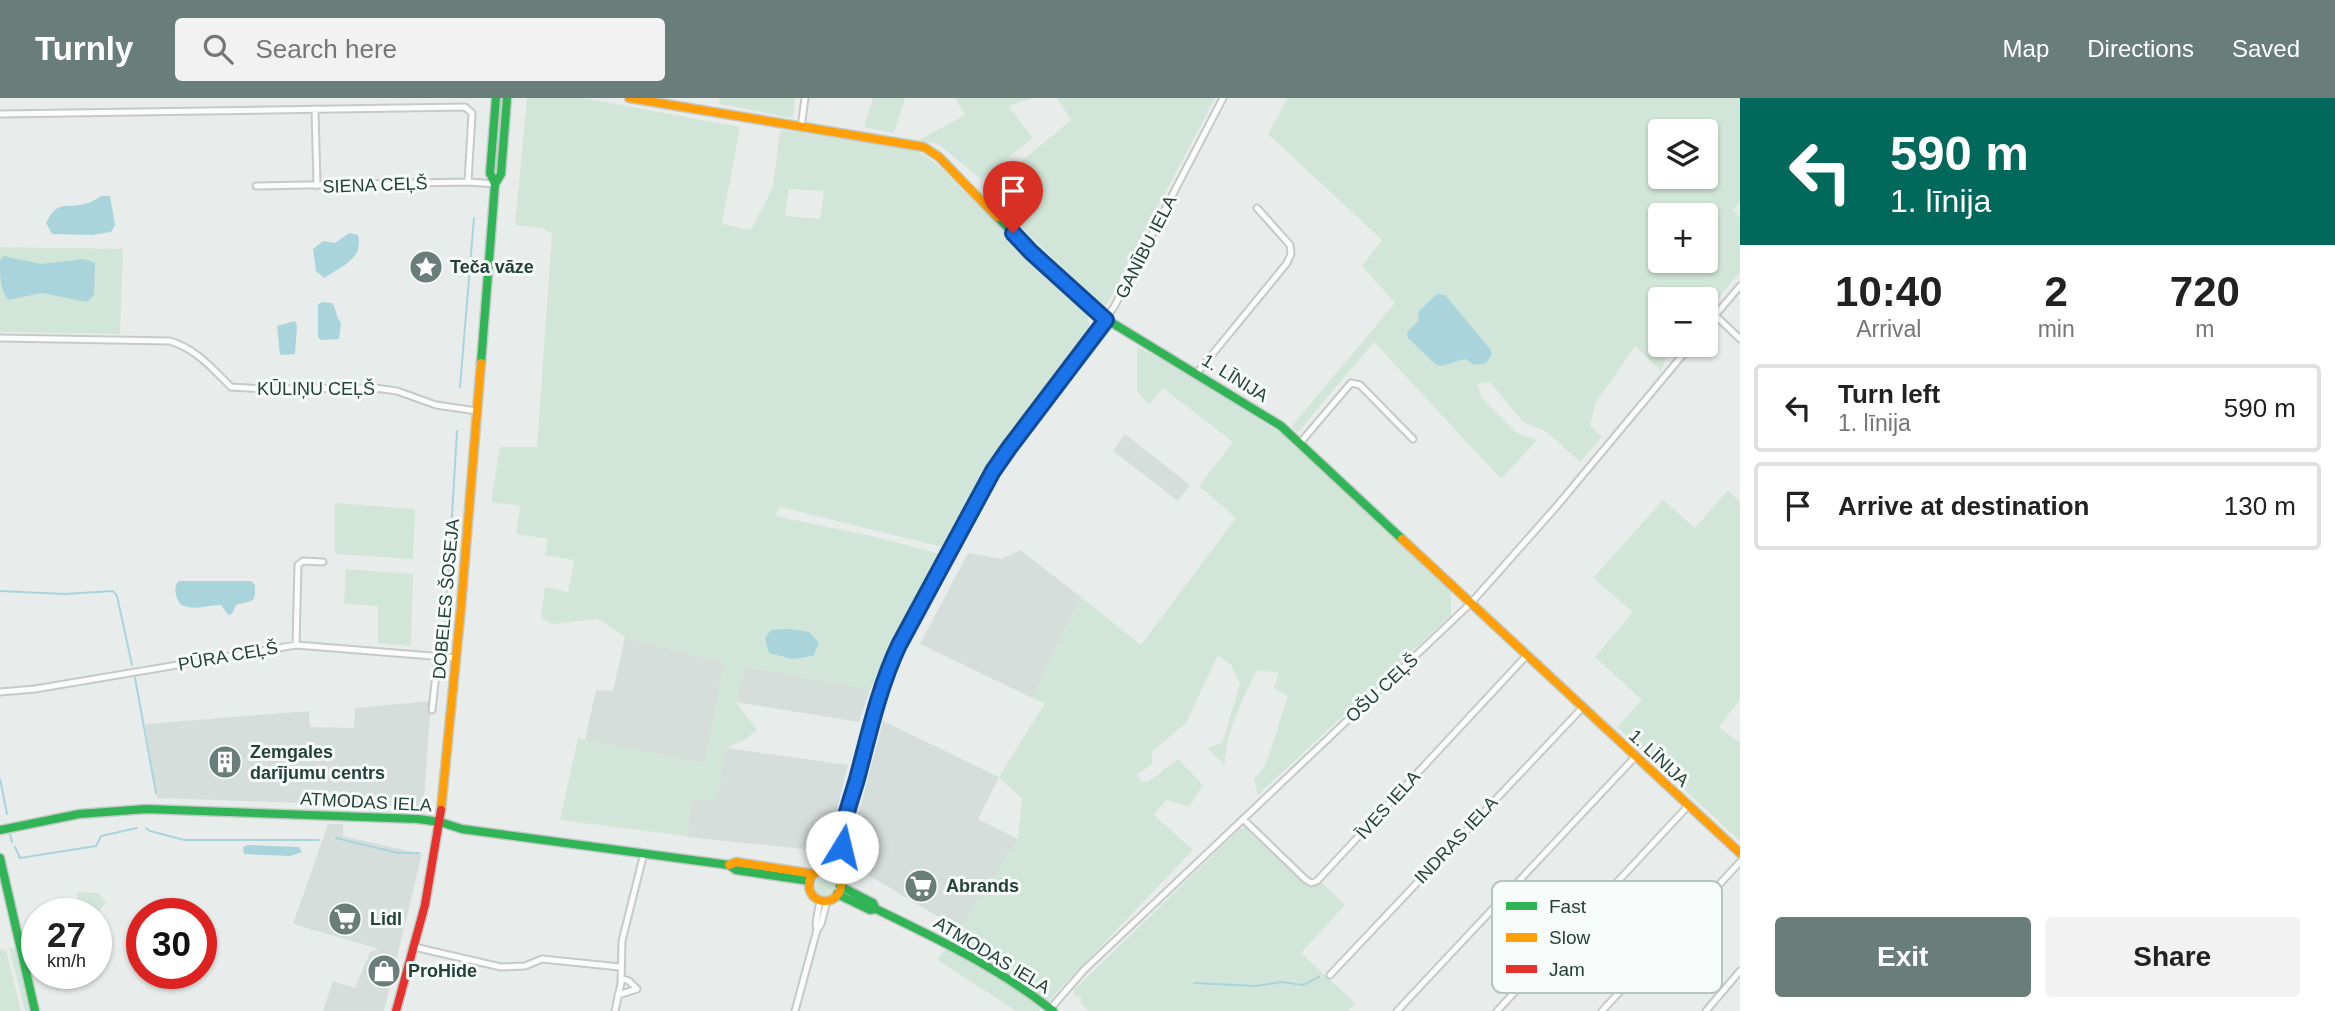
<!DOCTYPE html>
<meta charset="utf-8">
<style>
body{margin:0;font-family:Arial,sans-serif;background:#f2f2f2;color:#222;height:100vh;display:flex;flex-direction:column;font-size:26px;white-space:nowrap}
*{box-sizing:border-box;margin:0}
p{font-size:23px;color:#767676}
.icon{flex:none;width:38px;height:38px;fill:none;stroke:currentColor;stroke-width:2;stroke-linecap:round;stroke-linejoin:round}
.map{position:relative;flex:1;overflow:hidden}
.side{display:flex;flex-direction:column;background:#fff;width:595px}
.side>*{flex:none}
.guide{background:#00695c;color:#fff;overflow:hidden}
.tools{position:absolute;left:1648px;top:21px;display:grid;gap:14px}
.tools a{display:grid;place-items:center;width:70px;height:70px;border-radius:7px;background:#fff;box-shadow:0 2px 5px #0004;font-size:35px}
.speed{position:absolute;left:21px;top:800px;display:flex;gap:14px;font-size:35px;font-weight:700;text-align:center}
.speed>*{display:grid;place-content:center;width:91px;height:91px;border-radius:50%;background:#fff;box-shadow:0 2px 5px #0004;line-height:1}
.speed small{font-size:18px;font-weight:400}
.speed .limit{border:10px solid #d22;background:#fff;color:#111}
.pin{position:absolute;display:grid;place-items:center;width:60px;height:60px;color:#fff;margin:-72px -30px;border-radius:50% 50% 50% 0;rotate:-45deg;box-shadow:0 0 7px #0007}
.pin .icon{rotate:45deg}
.me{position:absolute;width:77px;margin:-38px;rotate:9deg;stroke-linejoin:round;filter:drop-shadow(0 0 5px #0008)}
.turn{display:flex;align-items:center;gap:24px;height:147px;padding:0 35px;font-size:32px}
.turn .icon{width:91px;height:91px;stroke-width:2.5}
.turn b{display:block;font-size:49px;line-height:60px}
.eta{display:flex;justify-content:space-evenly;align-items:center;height:119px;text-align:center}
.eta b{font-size:42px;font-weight:700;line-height:49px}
.button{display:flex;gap:14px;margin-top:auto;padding:14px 35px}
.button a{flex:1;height:80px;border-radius:7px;background:#697e78;color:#fff;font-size:28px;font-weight:700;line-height:80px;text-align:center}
.button a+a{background:#f2f2f2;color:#222}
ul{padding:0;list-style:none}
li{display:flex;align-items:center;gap:21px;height:88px;margin:0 14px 10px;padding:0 21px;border:4px solid #e0e0e0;border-radius:7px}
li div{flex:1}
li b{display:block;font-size:26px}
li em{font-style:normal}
header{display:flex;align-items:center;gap:42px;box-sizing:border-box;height:98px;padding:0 35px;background:#697e78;color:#fff}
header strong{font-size:33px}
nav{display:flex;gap:38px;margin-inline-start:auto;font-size:24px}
.search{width:490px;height:63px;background:#f2f2f2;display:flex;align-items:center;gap:18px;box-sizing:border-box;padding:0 24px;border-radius:7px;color:#767676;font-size:26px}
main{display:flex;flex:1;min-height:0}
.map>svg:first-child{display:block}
.built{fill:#d6dedb}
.green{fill:#d1e6d8;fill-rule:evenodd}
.water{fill:#a9d4db}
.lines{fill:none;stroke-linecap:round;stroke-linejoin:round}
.stream{stroke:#a9d4db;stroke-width:2}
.street-casing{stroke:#c5cac8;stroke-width:9}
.fast-casing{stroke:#c3cbc8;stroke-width:11}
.slow-casing{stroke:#c3cbc8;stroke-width:11}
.jam-casing{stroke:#c3cbc8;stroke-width:11}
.street{stroke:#fcfcfc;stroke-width:5}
.fast{stroke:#30b455;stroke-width:8}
.slow{stroke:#ff9f0a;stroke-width:8}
.jam{stroke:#e5322d;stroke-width:8}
.route-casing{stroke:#114b97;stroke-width:18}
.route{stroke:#1a73e8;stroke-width:12}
.labels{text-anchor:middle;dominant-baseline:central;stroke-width:6;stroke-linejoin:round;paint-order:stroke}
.street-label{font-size:18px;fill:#24423a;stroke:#f7fbf9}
.poi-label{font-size:18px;font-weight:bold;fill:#24423a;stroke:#f7fbf9;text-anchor:start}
.key{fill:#f7fbf9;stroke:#b8c4c0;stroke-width:2}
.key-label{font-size:19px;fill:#24423a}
</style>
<header>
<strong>Turnly</strong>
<div class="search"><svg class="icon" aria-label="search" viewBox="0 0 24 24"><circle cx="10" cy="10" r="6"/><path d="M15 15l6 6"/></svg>Search here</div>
<nav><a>Map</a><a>Directions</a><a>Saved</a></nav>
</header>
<main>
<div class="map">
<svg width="1740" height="913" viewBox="0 0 1740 913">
<rect width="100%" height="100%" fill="#e8edeb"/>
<path class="built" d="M1125,336L1190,387L1178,403L1113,353Z
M1020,452L1081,499L1032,600L920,546L968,455L1002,461Z
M625,539L725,564L705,665L585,642L596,592L613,593Z
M745,568L870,592L859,624L736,604Z
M431,603L424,701L418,709L157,700L145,626L309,613L310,629L354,630L355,610Z
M883,623L999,679L978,721L1018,741L959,831L846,764Z
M726,650L848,667L828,748L811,752L687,739L691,700L716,702Z
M328,726H343V738L422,756L384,913H323L333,883L355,890L370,854L379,851L293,826Z"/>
<path class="green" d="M527,0H583L740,29L722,126L751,132L773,89L780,32L909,50L927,59L941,70L1036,167L1086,211L1090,230L1086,242L1006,340L946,450L780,409L775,418L871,438L941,456L895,536L870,592L745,568L736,604L757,632L744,642L726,650L716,702L691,700L687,738L560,722L578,640L705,665L724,564L625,539L598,521L552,526L541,520L545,489L568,494L574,462L545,457L548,441L516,436L520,408L491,404L500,349H537L552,136L542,130L515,127ZM789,91L824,93L820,121L785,118Z
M720,0H795L793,20L719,6Z
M873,0H905L894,35L864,29Z
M955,0H1032L1008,8L1033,40L981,81L938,46L919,42L965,17Z
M1057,0H1215L1105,210L984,94L1071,22Z
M1288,0H1740V103L1733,113L1740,119V174L1706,215V201H1661V224L1647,239L1667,258L1661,273L1635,248L1596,304L1590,327L1602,339L1580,364L1547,334L1523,324L1490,284L1477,286L1482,300L1517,335L1537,342L1501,381L1374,244L1298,334L1291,329L1395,205L1362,168L1382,142L1268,36ZM1661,33H1706V79H1661ZM1661,117H1706V163H1661ZM1419,222L1486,265L1475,267L1465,261L1441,268L1407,234Z
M0,149L123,151L120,236L0,234Z
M1107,230L1112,231L1051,308L1052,301Z
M1137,249L1166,263L1288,340L1451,493V517L1258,697L1254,682L1266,666L1288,598L1274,591L1279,575L1257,572C1244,598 1224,638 1225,667L1207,650L1222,645L1240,586L1231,567L1218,557L1186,625L1152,654V666L1137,676L1141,683L1148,684L1178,661L1203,687L1189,709L1166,702L1154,717L1193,752L1039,913H1016L938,862L1018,741L1022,701L999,679L1045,605L1032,600L1081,499L1141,547L1236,420L1199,388L1233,344L1163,290L1149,307L1137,293Z
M1044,317L1000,377L993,383C1001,367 1027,322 1044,317Z
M1728,392L1740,404V601L1719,629L1740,645V743L1617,629L1642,602L1595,559L1633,514L1593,480L1663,402L1695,430Z
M335,405L415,411L413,461L335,456Z
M346,471L413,476L411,548L378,545V508L344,506Z
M1247,729L1310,790L1321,784L1345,807L1301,855L1355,905L1348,913H1088L1081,905V899L1074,897V892L1240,731Z
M815 787a10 10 0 1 1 20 0a10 10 0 1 1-20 0Z
M77,794L98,795L106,804L96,818V816L78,815Z
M9,849L18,852L31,913H25Z
M0,851L6,852L21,913H0Z"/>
<path class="water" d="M101,98H110L115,127L111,134L92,137L52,136L46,125C58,101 65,111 85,106C91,105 96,101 101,98Z
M349,135L358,137C364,162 340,169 324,180L316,173L313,151L323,143L335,145Z
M4,158L41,166L84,161L95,165L94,197L87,204L42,195L8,202C0,192 0,177 0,162Z
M1437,196L1445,197L1491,252V258L1486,265L1474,267L1465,261L1441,268L1435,266L1408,240L1407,234L1419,222L1418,214Z
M323,204L332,205C337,211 335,218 341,225L339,241L321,242L318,239V206Z
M295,223L297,228L295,256L280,257L277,228Z
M179,483H251L255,487C256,507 252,502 236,507L232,516L228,517L221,507C207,507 195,513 181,507C176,500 172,489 179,483Z
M790,531L809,534L819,545L813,558L792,561L769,555L765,540L771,532Z
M248,747L299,749L302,754L290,758L244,756L243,749Z"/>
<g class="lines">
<path class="stream" d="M460,289L474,120
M0,493L64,496L113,493L117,498L132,567
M445,534L457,333
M135,580L156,695
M0,681L7,716
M146,730L150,733L184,742H319
M10,736L12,744
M336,740L398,755H419
M15,749L20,760L96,748L101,738L137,730
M1194,885L1256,888L1282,884L1303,887L1319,879"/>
<defs>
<path id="street" d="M315,11L317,88
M0,16L465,9L472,15L468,84
M801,30L805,0
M256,88L468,84L495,86
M1715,217L1740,241
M1706,228L1740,188
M0,240L170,243C196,251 212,270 231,289L262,291L375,290L397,293L436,307L477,313
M1197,275L1287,165L1291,156L1290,147L1257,110
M1300,345L1351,285L1360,287L1413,341
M296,547L298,467L303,463L323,464
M0,594L35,591L296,547L457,560
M432,612L438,558
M1243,721L1305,781L1311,785L1317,783L1527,557
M829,772L836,748L841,740
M835,775C837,767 841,758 842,749C842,743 842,739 843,733C857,674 873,601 899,547L993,373L1114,209L1223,0
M817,832L821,826L827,803
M414,849L501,869L525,868L542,861L620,869
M1330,877L1583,609
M618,897L637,891L629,883L621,880
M1050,911L1084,872L1471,505L1556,409L1691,247
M615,913L621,885L622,843L644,755
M795,913L817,832L816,825L820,802
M1397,913L1635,659
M1497,913L1688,708
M1602,913L1740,764
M1706,913L1740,873"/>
<path id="fast" d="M495,86L501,76L507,0
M997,119L1096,215L1281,328L1402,441
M481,265L495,86L490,75L496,0
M440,724L462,731L729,767L736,772L810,783
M0,732L79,716L146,711L418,721L440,724
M0,760L35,913
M840,788L873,805L876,811
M837,796L870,812L876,811C938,841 999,870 1053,913"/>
<path id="slow" d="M629,0L924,49L939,59L997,119
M1402,441L1740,755
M441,712L461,509L481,265
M729,767L736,764L814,776
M809 787a16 16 0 1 1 32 0a16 16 0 1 1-32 0Z"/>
<path id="jam" d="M396,913L425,807L441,712"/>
</defs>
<use href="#street" class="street-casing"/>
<use href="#fast" class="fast-casing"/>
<use href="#slow" class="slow-casing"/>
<use href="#jam" class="jam-casing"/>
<use href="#street" class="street"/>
<use href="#fast" class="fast"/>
<use href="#slow" class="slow"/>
<use href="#jam" class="jam"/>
</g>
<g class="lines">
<defs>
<path id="route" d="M842,749C841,727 851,702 857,681C869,636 879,589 899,547L993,373L1009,350L1106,222L1031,154L1013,135"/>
</defs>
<use href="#route" class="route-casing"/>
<use href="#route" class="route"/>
</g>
<defs>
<symbol id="sight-disc" viewBox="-11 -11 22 22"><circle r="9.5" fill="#697e78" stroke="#f7fbf9"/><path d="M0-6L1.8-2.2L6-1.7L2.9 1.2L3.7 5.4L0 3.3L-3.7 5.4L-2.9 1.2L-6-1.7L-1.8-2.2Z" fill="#fff"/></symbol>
<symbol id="building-disc" viewBox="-11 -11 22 22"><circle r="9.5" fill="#697e78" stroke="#f7fbf9"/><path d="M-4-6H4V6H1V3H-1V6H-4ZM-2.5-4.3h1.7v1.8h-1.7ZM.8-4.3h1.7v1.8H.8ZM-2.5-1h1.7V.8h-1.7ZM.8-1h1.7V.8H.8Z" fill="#fff"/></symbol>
<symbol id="supermarket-disc" viewBox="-11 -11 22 22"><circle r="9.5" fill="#697e78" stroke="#f7fbf9"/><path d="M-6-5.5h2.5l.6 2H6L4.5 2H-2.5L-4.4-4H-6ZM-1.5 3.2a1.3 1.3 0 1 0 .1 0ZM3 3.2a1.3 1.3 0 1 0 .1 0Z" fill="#fff"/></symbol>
<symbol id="shop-disc" viewBox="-11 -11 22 22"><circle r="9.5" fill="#697e78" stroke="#f7fbf9"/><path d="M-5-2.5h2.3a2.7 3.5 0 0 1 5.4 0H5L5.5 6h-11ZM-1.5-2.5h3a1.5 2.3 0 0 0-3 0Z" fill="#fff"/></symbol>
</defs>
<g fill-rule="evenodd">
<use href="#sight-disc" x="407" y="150" width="38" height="38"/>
<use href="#building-disc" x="206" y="645" width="38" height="38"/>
<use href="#supermarket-disc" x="902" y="769" width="38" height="38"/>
<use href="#supermarket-disc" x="326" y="802" width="38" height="38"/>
<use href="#shop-disc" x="365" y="854" width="38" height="38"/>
</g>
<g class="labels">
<g class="street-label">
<text transform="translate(375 87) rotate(-2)">SIENA CEĻŠ</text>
<text transform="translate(1146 149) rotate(-63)">GANĪBU IELA</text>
<text transform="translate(1235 280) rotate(32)">1. LĪNIJA</text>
<text x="316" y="291">KŪLIŅU CEĻŠ</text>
<text transform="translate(446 501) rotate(-85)">DOBELES ŠOSEJA</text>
<text transform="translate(228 558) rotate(-10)">PŪRA CEĻŠ</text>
<text transform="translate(1382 590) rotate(-43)">OŠU CEĻŠ</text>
<text transform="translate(1659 660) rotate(43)">1. LĪNIJA</text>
<text transform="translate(366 704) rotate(3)">ATMODAS IELA</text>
<text transform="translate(1388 707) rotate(-48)">ĪVES IELA</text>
<text transform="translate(1456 742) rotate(-47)">INDRAS IELA</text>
<text transform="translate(992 857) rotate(31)">ATMODAS IELA</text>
</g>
<g class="poi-label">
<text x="450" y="169">Teča vāze</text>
<text x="250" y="654">Zemgales<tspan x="250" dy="21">darījumu centrs</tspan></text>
<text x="946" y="788">Abrands</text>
<text x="370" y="821">Lidl</text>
<text x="408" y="873">ProHide</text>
</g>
</g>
<rect x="1492" y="783" width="230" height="112" rx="10" class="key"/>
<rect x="1506" y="804" width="31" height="8" fill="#30b455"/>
<rect x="1506" y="835" width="31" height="9" fill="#ff9f0a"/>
<rect x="1506" y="867" width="31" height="8" fill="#e5322d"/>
<g class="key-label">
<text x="1549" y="815">Fast</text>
<text x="1549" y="846">Slow</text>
<text x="1549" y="878">Jam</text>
</g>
</svg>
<div class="tools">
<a><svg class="icon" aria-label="layers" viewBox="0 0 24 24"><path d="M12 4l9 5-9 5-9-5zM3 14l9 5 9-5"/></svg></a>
<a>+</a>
<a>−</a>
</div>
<div class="speed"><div>27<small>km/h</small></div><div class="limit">30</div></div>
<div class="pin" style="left:1013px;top:135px;background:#d93025"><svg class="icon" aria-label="arrive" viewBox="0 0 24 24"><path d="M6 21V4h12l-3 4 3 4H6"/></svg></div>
<svg class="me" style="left:842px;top:749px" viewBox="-20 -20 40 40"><circle r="19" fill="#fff"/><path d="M0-13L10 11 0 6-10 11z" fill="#1a73e8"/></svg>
</div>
<section class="side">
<div class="guide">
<div class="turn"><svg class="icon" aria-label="left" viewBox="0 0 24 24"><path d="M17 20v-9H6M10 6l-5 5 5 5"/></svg><div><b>590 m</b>1. līnija</div></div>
</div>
<div class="eta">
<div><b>10:40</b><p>Arrival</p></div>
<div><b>2</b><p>min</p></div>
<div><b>720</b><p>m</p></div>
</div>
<ul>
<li><svg class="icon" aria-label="left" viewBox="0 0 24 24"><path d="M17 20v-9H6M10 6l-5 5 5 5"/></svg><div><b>Turn left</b><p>1. līnija</p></div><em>590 m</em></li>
<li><svg class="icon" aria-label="arrive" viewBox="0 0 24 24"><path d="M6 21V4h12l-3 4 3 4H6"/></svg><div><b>Arrive at destination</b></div><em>130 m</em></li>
</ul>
<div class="button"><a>Exit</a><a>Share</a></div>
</section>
</main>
